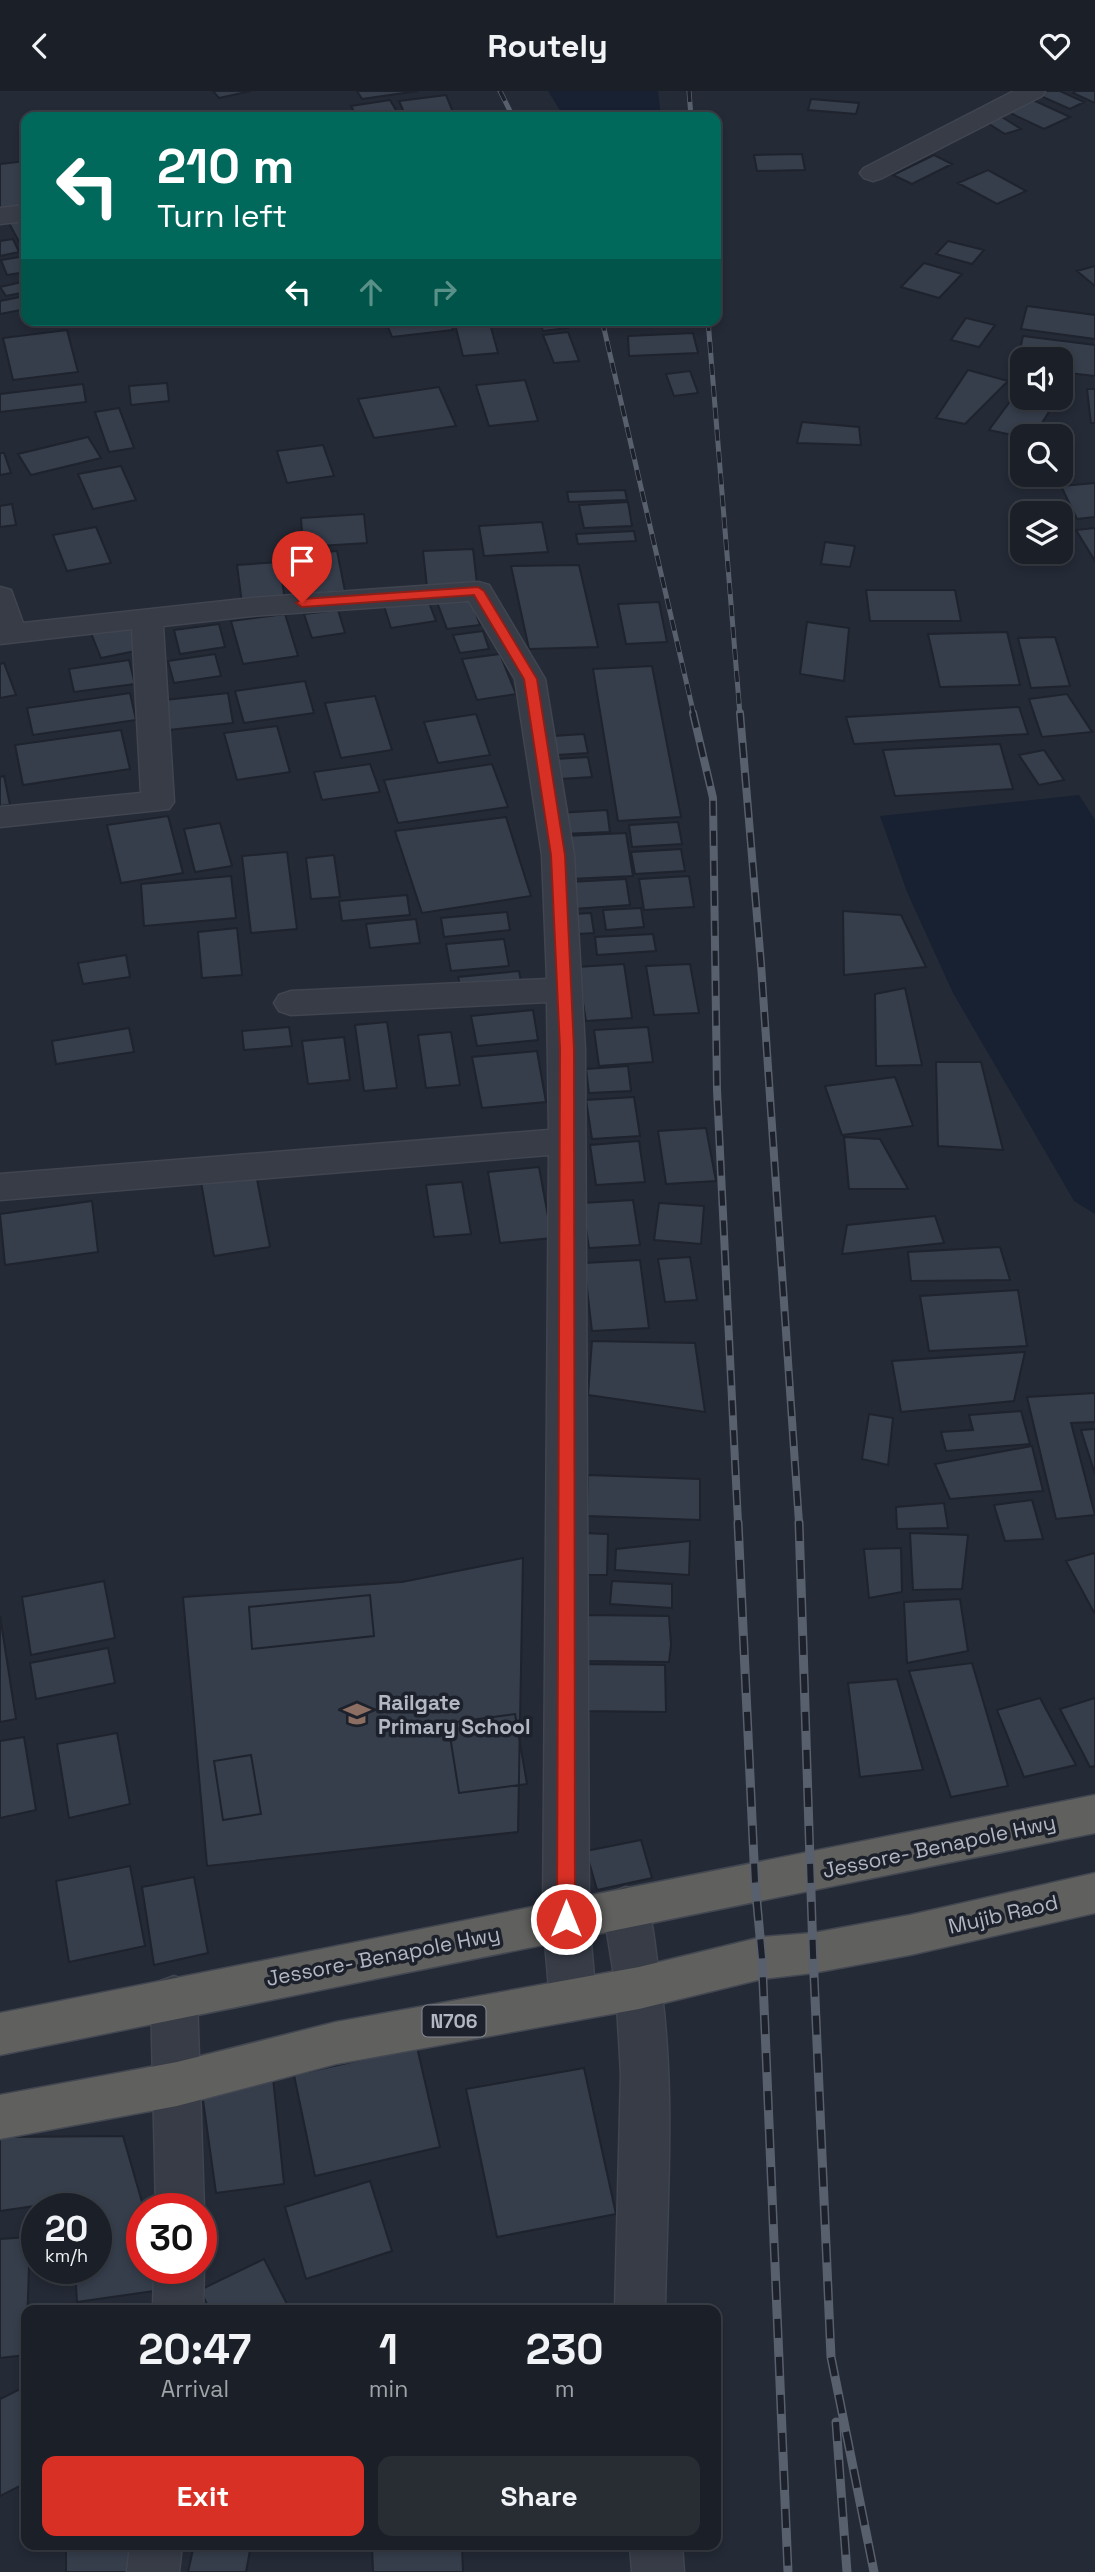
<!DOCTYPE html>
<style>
body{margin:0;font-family:"Space Grotesk",sans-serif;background:#282d34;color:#f1f3f6;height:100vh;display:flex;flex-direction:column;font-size:26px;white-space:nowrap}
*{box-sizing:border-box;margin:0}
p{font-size:23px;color:#a0a3a8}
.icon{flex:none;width:38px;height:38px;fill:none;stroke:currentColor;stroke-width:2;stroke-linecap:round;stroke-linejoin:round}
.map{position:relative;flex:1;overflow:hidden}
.drawer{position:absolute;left:21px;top:2214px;width:700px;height:245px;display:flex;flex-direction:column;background:#1b2028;border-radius:14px;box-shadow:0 4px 10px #0003,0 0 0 2px #393e45}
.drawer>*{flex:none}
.guide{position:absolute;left:21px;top:21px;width:700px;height:214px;border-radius:14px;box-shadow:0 4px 10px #0003,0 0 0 2px #393e45;background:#00695c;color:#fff;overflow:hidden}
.controls{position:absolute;left:1010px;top:256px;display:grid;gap:14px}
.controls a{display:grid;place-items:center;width:63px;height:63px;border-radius:14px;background:#1b2028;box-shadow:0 4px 10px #0003,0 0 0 2px #393e45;font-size:35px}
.speed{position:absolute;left:21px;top:2102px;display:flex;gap:14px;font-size:35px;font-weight:700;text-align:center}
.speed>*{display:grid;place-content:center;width:91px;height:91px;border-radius:50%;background:#1b2028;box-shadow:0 4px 10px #0003,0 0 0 2px #393e45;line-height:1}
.speed small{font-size:18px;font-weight:400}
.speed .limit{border:10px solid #d22;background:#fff;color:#111}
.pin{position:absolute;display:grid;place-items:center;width:60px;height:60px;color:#fff;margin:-72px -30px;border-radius:50% 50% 50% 0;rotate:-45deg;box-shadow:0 0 7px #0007}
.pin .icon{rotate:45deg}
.me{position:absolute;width:77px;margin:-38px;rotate:0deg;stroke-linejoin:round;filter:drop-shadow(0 0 5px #0008)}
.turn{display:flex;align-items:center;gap:24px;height:147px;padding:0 21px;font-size:32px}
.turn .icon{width:91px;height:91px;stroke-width:2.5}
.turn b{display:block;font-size:49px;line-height:60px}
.lanes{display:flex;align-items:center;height:66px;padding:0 21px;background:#0003;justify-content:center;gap:35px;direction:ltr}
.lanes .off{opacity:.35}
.eta{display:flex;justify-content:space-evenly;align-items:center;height:119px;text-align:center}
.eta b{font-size:42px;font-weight:700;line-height:49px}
.primary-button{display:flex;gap:14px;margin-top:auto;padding:14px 21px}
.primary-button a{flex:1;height:80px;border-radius:14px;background:#d93025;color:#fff;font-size:28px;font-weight:700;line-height:80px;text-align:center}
.primary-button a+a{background:#282d34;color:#f1f3f6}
header{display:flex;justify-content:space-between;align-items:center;height:91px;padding:0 21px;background:#1b2028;font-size:32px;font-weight:700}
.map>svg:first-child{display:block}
.water{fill:#182132}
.building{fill:#363e4c;stroke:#1e232d;stroke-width:2}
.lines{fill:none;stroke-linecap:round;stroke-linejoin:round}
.minor-casing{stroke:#404550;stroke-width:3}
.trunk-casing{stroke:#424751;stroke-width:3}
.minor{fill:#373c47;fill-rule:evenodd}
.trunk{fill:#60605e;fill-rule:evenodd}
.rail-far2-casing{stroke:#59606d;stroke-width:5}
.rail-far1-casing{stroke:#59606d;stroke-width:8}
.rail-casing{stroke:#59606d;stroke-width:9}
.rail-far2{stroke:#1c212b;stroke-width:3.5;stroke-dasharray:11;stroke-linecap:butt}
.rail-far1{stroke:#1c212b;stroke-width:5;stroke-dasharray:15;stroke-linecap:butt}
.rail{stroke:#1c212b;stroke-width:6;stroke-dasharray:19;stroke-linecap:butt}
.route{fill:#d93025;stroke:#8d1f18;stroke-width:2}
.labels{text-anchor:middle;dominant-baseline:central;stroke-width:7;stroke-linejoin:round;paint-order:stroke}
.shield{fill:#1c212b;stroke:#858a95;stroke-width:2}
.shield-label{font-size:19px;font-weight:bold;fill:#b2b7c3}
.poi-label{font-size:21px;font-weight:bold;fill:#b2b7c3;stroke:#1c212b;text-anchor:start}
.street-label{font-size:21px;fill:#b2b7c3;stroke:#1c212b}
</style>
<header><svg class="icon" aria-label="back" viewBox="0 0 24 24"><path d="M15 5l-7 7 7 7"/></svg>Routely<svg class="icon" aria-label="heart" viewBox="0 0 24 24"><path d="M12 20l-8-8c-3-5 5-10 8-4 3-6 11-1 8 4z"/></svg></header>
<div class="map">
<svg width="1095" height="2481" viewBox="0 0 1095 2481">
<rect width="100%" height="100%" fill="#242a36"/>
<path class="water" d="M548,0H658L661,26H564Z
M1079,704L1095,729V1123L1074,1110L953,902L907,801L880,725Z"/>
<path class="building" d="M213,0H251L219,7Z
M357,0H418L362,8Z
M1043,0H1060L1084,11L1070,18L1036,3Z
M1076,0H1095V12L1073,2Z
M446,4L455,26H406L399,10Z
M811,8L859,12L856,23L808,19Z
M1031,8L1070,26L1044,38L1006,20Z
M390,9L400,26H357L351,15Z
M1002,26L1021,38L1005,43L986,31Z
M802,63L805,79L757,80L754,64Z
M934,64L952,73L912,93L893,84Z
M26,70V118L0,121V73Z
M988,79L1026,100L997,113L958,92Z
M26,128V159L24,160L9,132Z
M13,148L19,161L0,165V150Z
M948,150L984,159L972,173L936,163Z
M26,165V181L7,184L1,169Z
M924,172L962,183L939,207L901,196Z
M1095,175V195L1077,180Z
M26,190V201L6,205L0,196Z
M25,205L26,218L0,223V210Z
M1027,215L1095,224V248L1021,238Z
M966,227L995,234L979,256L951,249Z
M385,229H450L453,239L392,246Z
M454,229H489L498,262L463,265Z
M539,229H565L568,237L543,240Z
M67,239L78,281L13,289L3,247Z
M568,241L579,270L554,272L543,244Z
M693,242L698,262L629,265L628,245Z
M1023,245L1095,254V285L1060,281V268H1022V277L1016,276Z
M968,279L1008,290L965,333L936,327Z
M690,280L698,302L674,305L666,283Z
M525,289L538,330L489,335L476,294Z
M167,292L169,310L131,314L129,295Z
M83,293L86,311L0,321V303Z
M1022,294V306H1058L1034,345L1022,346L989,339Z
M439,296L456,335L374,347L358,308Z
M1087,298H1095V332H1091Z
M119,317L134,357L109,361L95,321Z
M802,331L859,336L861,354L797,352Z
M88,346L101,367L31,384L18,363Z
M323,354L334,385L287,392L277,360Z
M0,362H4L11,382L0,384Z
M121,375L136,409L93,418L78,383Z
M1095,392V426L1077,428L1061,395Z
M625,399L627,409L569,411L567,401Z
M628,411L632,435L584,437L579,414Z
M12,413L16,434L0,436V415Z
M364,423L367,452L303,456L301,427Z
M542,431L548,461L484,465L479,435Z
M96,436L111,472L67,480L53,444Z
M1095,437V470L1076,439Z
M634,440L636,450L578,453L576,443Z
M825,451L855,455L850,476L821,473Z
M473,458L477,493L427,496L423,460Z
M337,460L345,500L298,504L291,464Z
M279,471L285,509L242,512L237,474Z
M579,474L598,556L529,558L511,475Z
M866,499H955L961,530H870Z
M470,506L480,534L447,538L437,511Z
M428,509L436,530L391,537L384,515Z
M659,511L667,551L626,553L618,513Z
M338,519L345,542L312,547L304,523Z
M285,523L298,565L243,573L231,530Z
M807,531L849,537L844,590L800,583Z
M219,533L225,556L180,563L174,539Z
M129,534L140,559L101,567L91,542Z
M483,540L489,558L460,562L453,544Z
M1007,541L1020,594L940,596L928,543Z
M1055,546L1070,595L1031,597L1018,547Z
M215,563L221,585L174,592L168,570Z
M500,563L516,603L477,609L462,568Z
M129,569L135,593L74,601L69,578Z
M4,572L16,604L0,607V573Z
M652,575L681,726L618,730L593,578Z
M305,590L314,622L244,632L235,600Z
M130,602L136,629L33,644L27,617Z
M228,602L233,632L169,639L165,609Z
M1067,603L1092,641L1042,646L1029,608Z
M375,605L392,659L341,667L325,612Z
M1019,616L1028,643L854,653L846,626Z
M476,623L490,664L438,672L424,631Z
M277,635L290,681L237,689L224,642Z
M121,639L130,678L23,694L15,654Z
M584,643L588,662L557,664L553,645Z
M1000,653L1013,698L895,705L883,659Z
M1044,659L1064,689L1039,694L1019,664Z
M588,666L592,686L560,688L556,668Z
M370,673L380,701L322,709L314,681Z
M492,673L508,716L398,732L384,689Z
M4,685L10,714L0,715V686Z
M607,719L610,741L561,743L558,722Z
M168,725L183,782L121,792L107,734Z
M506,726L531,805L422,822L395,740Z
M678,731L682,753L632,756L629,734Z
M220,732L232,775L195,781L184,738Z
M626,742L633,785L571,788L565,745Z
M681,758L685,780L635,783L631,761Z
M287,761L297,838L251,842L242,765Z
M334,764L340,806L311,808L306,767Z
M231,785L236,827L144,835L141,793Z
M689,785L694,816L644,819L639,788Z
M626,788L630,814L573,818L569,791Z
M407,804L410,824L342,830L339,810Z
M641,817L644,836L606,839L603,819Z
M843,820L901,824L926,876L844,884Z
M507,821L510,839L444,846L441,827Z
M591,822L594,842L578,843L574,823Z
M416,828L420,852L370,857L366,833Z
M237,837L242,884L202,887L198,841Z
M653,843L656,860L597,864L595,846Z
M504,848L509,875L451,880L446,853Z
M126,864L130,886L83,893L78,872Z
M624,873L632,927L586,930L577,876Z
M690,873L699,922L654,924L646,875Z
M519,880L522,896L462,902L458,886Z
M905,897L922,974L876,975L875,903Z
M533,919L538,949L477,955L471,925Z
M387,931L397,997L364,1000L355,934Z
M289,936L292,955L244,959L242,940Z
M648,936L653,971L599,975L594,939Z
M129,937L134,961L56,973L52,950Z
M451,941L460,994L426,997L418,944Z
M344,946L350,989L308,993L302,950Z
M537,960L546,1011L482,1017L472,966Z
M936,971H981L1003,1059L938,1055Z
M628,975L631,1000L589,1002L586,978Z
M895,986L913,1035L842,1044L825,995Z
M634,1006L640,1045L592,1048L586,1009Z
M706,1037L716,1090L666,1093L658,1040Z
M844,1046L880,1048L908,1098H849Z
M639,1050L645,1091L596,1094L590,1054Z
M539,1076L552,1147L500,1152L488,1081Z
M256,1083L270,1156L214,1165L201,1091Z
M462,1091L471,1143L434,1146L426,1094Z
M633,1109L640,1154L589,1157L582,1112Z
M92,1110L98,1161L5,1174L0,1123Z
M659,1112L704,1115L701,1153L654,1149Z
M935,1125L944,1152L842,1163L847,1134Z
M1000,1156L1010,1189L911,1190L908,1161Z
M690,1166L697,1209L665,1211L658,1168Z
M640,1169L649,1237L592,1240L584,1172Z
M1018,1199L1027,1255L929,1260L920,1205Z
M592,1250L695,1252L705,1321L588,1304Z
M1025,1261L1014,1310L901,1321L892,1270Z
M1095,1302V1331L1071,1332L1095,1424L1056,1428L1027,1306Z
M1021,1320L1030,1353L946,1360L941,1341L973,1339L969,1324Z
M869,1323L893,1327L888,1374L862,1368Z
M1095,1338V1383L1081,1339Z
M1032,1355L1043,1400L950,1408L935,1373Z
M588,1384L700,1388V1429L587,1425Z
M1032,1409L1043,1448L1005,1450L994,1414Z
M944,1412L948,1437L897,1438L896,1416Z
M582,1442L608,1443L607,1484H580Z
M910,1442L968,1444L962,1498L913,1499Z
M690,1450L689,1484L615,1479L616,1458Z
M901,1457L902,1501L869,1507L864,1458Z
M1095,1462V1523L1066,1470Z
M523,1467L518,1741L207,1775L183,1506L402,1491Z
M104,1490L115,1547L31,1564L22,1506Z
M612,1490L672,1493V1517L610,1513Z
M370,1504L374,1545L252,1558L249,1516Z
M960,1508L968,1560L907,1572L904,1511Z
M587,1524L669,1525L671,1554L669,1571L587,1570Z
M0,1525L16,1628L0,1631Z
M108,1557L115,1592L36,1608L30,1572Z
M972,1572L1008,1695L951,1706L909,1580Z
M582,1573L665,1574L666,1621L583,1620Z
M897,1588L923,1679L860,1686L848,1592Z
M1040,1607L1076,1674L1024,1686L997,1619Z
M1095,1607V1675L1090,1676L1060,1618Z
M515,1623L527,1693L459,1702L448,1632Z
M117,1642L130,1713L69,1727L57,1653Z
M24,1646L36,1719L0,1727V1650Z
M251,1664L261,1723L223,1729L214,1670Z
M641,1749L652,1787L597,1799L586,1760Z
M130,1775L145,1855L69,1871L56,1790Z
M194,1786L208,1862L154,1874L142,1796Z
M417,1956L440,2056L315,2085L294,1984Z
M584,1977L616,2123L497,2146L466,1998Z
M273,1987L284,2093L216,2102L202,2002Z
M123,2045L144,2118H142V2177H162L168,2198L77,2211L75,2177H96V2118H71L70,2110L0,2120V2046Z
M370,2090L392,2160L306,2188L285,2116Z
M30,2146L26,2264L0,2267V2148Z
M264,2168L290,2219H210L200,2199Z
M26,2295V2392L0,2405V2308Z
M66,2454H135V2481H66Z
M194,2454H251L246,2481H188Z
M372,2454H462L463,2481H373Z"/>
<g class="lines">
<defs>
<path id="minor" d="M1014,0H1045L1042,5L882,87L873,90L864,87L860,82L864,77Z
M26,114V130L0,133V117Z
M478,491L489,494L545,588L574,764L585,958L589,1828L596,1909L589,1924L573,1930L557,1924L550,1909L543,1828L549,1064L0,1109V1083L549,1039L547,911L291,924L279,920L274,912L279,904L291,900L547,888L542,764L515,588L469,510L252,525L163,535L174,711L169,718L0,736V716L141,702L132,538L0,553V496L11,499L23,532L252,507Z
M626,1796L642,1802C652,1823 654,1847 657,1870C677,1984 667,2103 665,2219H615L621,1983L616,1897L603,1816L610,1802Z
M174,1885L190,1891L197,1906L204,2118L201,2125V2118H156L151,1906L158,1891Z
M201,2171L204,2177L203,2219H153L154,2177H201Z
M130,2454H182L179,2481H127Z
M630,2454H682L684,2481H632Z"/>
<path id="trunk" d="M1095,1704V1742L0,1964V1922Z
M1095,1782V1822L910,1864L813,1882L762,1888L639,1918L336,1973L177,2015L0,2048V2004L177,1971L336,1931L639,1876L762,1846L813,1842L910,1824Z"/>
</defs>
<use href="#minor" class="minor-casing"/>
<use href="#trunk" class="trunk-casing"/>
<use href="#minor" class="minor"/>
<use href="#trunk" class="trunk"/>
<defs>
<path id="rail-far2" d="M500,0L513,26
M689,0L691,26
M602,229L694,624
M708,229L740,624"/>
<path id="rail-far1" d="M693,622L713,707L717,999L738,1432
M740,622L761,873L799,1432"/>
<path id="rail" d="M738,1431L755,1791L762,1867L788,2481
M799,1431L813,1862L831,2266L874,2481
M836,2331L847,2481"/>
</defs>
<use href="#rail-far2" class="rail-far2-casing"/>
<use href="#rail-far1" class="rail-far1-casing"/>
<use href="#rail" class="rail-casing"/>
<use href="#rail-far2" class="rail-far2"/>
<use href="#rail-far1" class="rail-far1"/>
<use href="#rail" class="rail"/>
</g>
<path class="route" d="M478,496L484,500L537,588L565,764L574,958L575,1828L573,1834L566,1837L560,1834L557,1828L560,958L551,764L524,588L474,504L302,516L296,512L302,508Z"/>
<defs>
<symbol id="school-bare" viewBox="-9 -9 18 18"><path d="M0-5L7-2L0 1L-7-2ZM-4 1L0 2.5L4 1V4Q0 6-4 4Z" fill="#8d6e63" stroke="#1c212b" stroke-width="2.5" paint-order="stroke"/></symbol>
</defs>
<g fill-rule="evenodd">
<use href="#school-bare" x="338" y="1604" width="38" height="38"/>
</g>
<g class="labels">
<rect class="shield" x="422.5" y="1914.5" width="63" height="31" rx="5"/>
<g class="shield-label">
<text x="454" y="1930">N706</text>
</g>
<g class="poi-label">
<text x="378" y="1611">Railgate<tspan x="378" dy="24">Primary School</tspan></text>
</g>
<g class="street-label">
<text transform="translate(939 1755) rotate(-12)">Jessore- Benapole Hwy</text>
<text transform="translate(1003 1823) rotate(-13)">Mujib Raod</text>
<text transform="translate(383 1865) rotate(-11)">Jessore- Benapole Hwy</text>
</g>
</g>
</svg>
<div class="controls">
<a><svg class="icon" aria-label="sound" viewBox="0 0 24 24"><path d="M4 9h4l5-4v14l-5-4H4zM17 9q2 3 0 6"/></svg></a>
<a><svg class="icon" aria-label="search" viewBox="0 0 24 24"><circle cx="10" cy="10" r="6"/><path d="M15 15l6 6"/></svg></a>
<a><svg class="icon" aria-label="layers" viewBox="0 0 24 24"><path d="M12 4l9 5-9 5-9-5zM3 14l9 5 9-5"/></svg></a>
</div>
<div class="speed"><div>20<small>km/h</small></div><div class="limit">30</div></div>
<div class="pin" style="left:302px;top:512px;background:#d93025"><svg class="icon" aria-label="arrive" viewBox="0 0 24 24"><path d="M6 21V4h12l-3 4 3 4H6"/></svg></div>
<svg class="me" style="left:566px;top:1828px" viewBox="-20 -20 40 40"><circle r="17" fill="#d93025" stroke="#fff" stroke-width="3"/><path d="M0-11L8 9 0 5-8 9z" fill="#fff"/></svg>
<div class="guide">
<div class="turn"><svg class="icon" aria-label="left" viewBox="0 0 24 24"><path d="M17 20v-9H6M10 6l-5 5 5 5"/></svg><div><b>210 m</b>Turn left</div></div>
<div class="lanes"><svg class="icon" aria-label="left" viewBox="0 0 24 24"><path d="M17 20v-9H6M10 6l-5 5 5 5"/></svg><svg class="icon off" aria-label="ahead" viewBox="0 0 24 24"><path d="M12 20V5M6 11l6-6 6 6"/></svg><svg class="icon off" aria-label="right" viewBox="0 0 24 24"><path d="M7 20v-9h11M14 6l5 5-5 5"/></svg></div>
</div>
<section class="drawer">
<div class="eta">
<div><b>20:47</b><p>Arrival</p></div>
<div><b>1</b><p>min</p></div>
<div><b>230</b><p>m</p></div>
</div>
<div class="primary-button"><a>Exit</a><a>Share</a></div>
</section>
</div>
